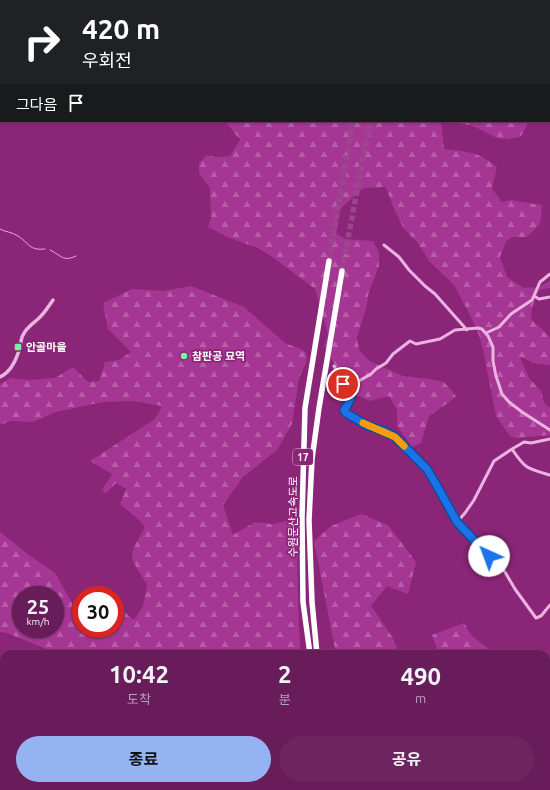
<!DOCTYPE html>
<html lang="ko">
<meta charset="utf-8">
<style>
body{margin:0;font-family:Ubuntu,"Noto Sans KR",sans-serif;background:#6d2560;color:#f1f3f6;height:100vh;display:flex;flex-direction:column;font-size:15px;white-space:nowrap}
*{box-sizing:border-box;margin:0}
p{font-size:13px;color:#bda1bb}
.icon{flex:none;width:22px;height:22px;fill:none;stroke:currentColor;stroke-width:2;stroke-linecap:round;stroke-linejoin:round}
.map{position:relative;flex:1;overflow:hidden}
.details{position:absolute;left:0px;top:650px;width:550px;height:140px;display:flex;flex-direction:column;background:#681c5a;border-radius:12px 12px 0 0;box-shadow:0 1px 3px #0004,0 0 0 1px #7b3a70}
.details>*{flex:none}
.guide{position:absolute;left:0px;top:0px;width:550px;height:122px;box-shadow:0 1px 3px #0004,0 0 0 1px #7b3a70;background:#202124;color:#fff;overflow:hidden}
.speed{position:absolute;left:12px;top:586px;display:flex;gap:8px;font-size:20px;font-weight:700;text-align:center}
.speed>*{display:grid;place-content:center;width:52px;height:52px;border-radius:50%;background:#681c5a;box-shadow:0 1px 3px #0004,0 0 0 1px #7b3a70;line-height:1}
.speed small{font-size:10px;font-weight:400}
.speed .limit{border:6px solid #d22;background:#fff;color:#111}
.pin{position:absolute;display:grid;place-items:center;width:34px;height:34px;color:#fff;margin:-17px;border:2px solid #fff;border-radius:50%;box-shadow:0 1px 4px #0007}
.me{position:absolute;width:44px;margin:-22px;rotate:317deg;stroke-linejoin:round;filter:drop-shadow(0 0 3px #0008)}
.turn{display:flex;align-items:center;gap:14px;height:84px;padding:0 16px;font-size:18px}
.turn .icon{width:52px;height:52px;stroke-width:2.5}
.turn b{display:block;font-size:28px;line-height:34px}
.then{display:flex;align-items:center;height:38px;padding:0 16px;background:#0003;gap:8px;font-size:15px}
.eta{display:flex;justify-content:space-evenly;align-items:center;height:68px;text-align:center}
.eta b{font-size:24px;font-weight:700;line-height:28px}
.action{display:flex;gap:8px;margin-top:auto;padding:8px 16px}
.action a{flex:1;height:46px;border-radius:24px;background:#95b2f1;color:#111;font-size:16px;font-weight:700;line-height:46px;text-align:center}
.action a+a{background:#6d2560;color:#f1f3f6}
.map>svg:first-child{display:block}
.forest{fill:url(#forest-firs);fill-rule:evenodd}
.lines{fill:none;stroke-linecap:round;stroke-linejoin:round}
.stream{stroke:#eba7e0;stroke-width:1}
.motorway-tunnel{stroke:#9c468c;stroke-width:5.5;stroke-dasharray:5.5 3;stroke-linecap:butt}
.minor{stroke:#eab3e1;stroke-width:3}
.tertiary{stroke:#eab3e1;stroke-width:3.5}
.motorway{stroke:#fff;stroke-width:5.5}
.route-casing{stroke:#114b97;stroke-width:10}
.route{stroke:#1a73e8;stroke-width:7}
.slow{stroke:#f59e0b;stroke-width:7}
.poi-dot{fill:#77f4a1;stroke:#8b2578;stroke-width:1.5}
.labels{text-anchor:middle;dominant-baseline:central;stroke-width:3.5;stroke-linejoin:round;paint-order:stroke}
.shield{fill:#8b2578;stroke:#dcbed6;stroke-width:1}
.shield-label{font-size:10px;font-weight:bold;fill:#fff}
.poi-label{font-size:11px;font-weight:bold;fill:#fff;stroke:#8b2578;text-anchor:start}
.street-label{font-size:11px;fill:#fff;stroke:#8b2578}
</style>
<div class="map">
<svg width="550" height="790" viewBox="0 0 550 790">
<defs>
<pattern id="forest-firs" width="22" height="20" patternUnits="userSpaceOnUse"><rect width="22" height="20" fill="#a63693"/><path d="M5 1l3.5 6h-7zM16 11l3.5 6h-7z" fill="#b85ea9"/></pattern>
</defs>
<rect width="100%" height="100%" fill="#8b2578"/>
<path class="forest" d="M257,0H518V1H257Z
M225,121H528L527,125L521,136C494,145 492,132 469,125C460,123 449,122 441,122L444,149C469,152 477,151 497,167L492,189L502,202L510,200L542,205L540,224L527,237H513L506,241L500,257L507,277L524,288L539,287L550,281V288L539,290L532,308L531,318L534,322L544,331L550,338V365L537,364L520,357L529,378L541,391L544,402L550,408V435L516,438L510,436L496,416L484,354L480,338L472,319L454,285L430,262L417,242L404,229L394,209L386,187L363,188L340,209L336,234L346,239L373,241L379,253V266L368,295L367,305L357,337L359,350L369,361L403,376L429,379L444,382L456,396L448,403L429,416L421,443L412,447L397,426V410L389,396L370,401L349,392L324,345L328,334L315,289L275,259L258,248L227,237L208,227L211,218L210,188L199,173V163L207,155L215,157L230,156L240,140Z
M191,286L244,307L285,343L301,349L306,353L307,357L306,363L299,378L292,424L277,450L243,477L223,505L233,535L255,522L273,524L296,519L299,631L301,654H52L54,652L7,633L0,632V532L29,555L55,573L76,610L81,607V629H115V604L134,620L143,606L147,585C128,553 127,560 145,527L139,520L120,504L126,489L116,483L106,493L102,490L112,474L90,461L155,419L162,406L132,401L103,402L56,412L33,422L11,421L0,425V384L11,378L29,380L55,378L73,367L88,382L99,381L105,362L119,360L131,352L108,329L103,303L132,289L164,291ZM21,595H55V629H21Z
M361,514L388,525L416,562L408,594L387,586L371,606L393,638L399,654H336L314,541L331,526Z
M464,623L472,636L495,654H439L432,635Z
M546,686L550,688V739L546,737Z
M546,767L550,769V790H483L478,786H546Z
M134,786H292L293,790H140Z"/>
<g class="lines">
<path class="stream" d="M0,229C5,232 12,232 18,236C29,243 29,251 45,249
M50,250C62,256 63,262 76,256"/>
<path class="motorway-tunnel" d="M374,1V0
M392,1V0
M329,261L353,121
M342,271L370,121"/>
<path class="minor" d="M184,0L187,1
M142,1V0
M384,245L399,257L409,270L425,286L435,294L467,330
M534,296L539,299L550,297
M486,333L499,327L511,314L532,300L540,282L550,274
M334,366L351,397V401L344,410L346,413L368,426L384,431L395,437L427,469L437,486L457,522L505,572L515,589L536,618L541,616L550,605
M343,384L352,385L371,374L376,369L386,363L393,354L410,341L416,344L440,339L455,330L478,328L482,329L488,336L493,347V361L496,376L502,394L509,402L522,412L550,430
M550,439L531,443L524,442L512,449C525,469 528,469 550,475
M457,522L465,513L474,500L494,461L512,449
M0,744L4,740
M59,786L63,790
M44,790L48,786"/>
<path class="tertiary" d="M0,377C11,372 17,358 20,347C21,343 21,338 23,335C26,328 32,324 38,319C44,314 48,307 53,300"/>
<path class="motorway" d="M310,654L303,602L302,518L305,408L329,261
M317,654L312,602L309,520L312,459L319,408L342,271
M329,786L330,790
M344,786L345,790
M349,786L351,790
M383,786V790"/>
</g>
<g class="lines">
<defs>
<path id="route" d="M343,384C351,398 354,396 344,410L346,413L368,426L384,431L395,437L427,469L437,486L457,522L489,556"/>
</defs>
<use href="#route" class="route-casing"/>
<use href="#route" class="route"/>
<path class="slow" d="M363,423L395,437L404,446"/>
</g>
<g class="poi-dot">
<rect x="14" y="343" width="8" height="8" rx="2"/>
<circle cx="184" cy="356" r="4"/>
</g>
<g class="labels">
<rect class="shield" x="293" y="449" width="20" height="16" rx="3"/>
<g class="shield-label">
<text x="303" y="457">17</text>
</g>
<g class="poi-label">
<text x="26" y="347">안골마을</text>
<text x="192" y="356">참판공 묘역</text>
</g>
<g class="street-label">
<text transform="translate(293 517) rotate(-90)">수원문산고속도로</text>
</g>
</g>
</svg>
<div class="speed"><div>25<small>km/h</small></div><div class="limit">30</div></div>
<div class="pin" style="left:343px;top:384px;background:#d93025"><svg class="icon" aria-label="arrive" viewBox="0 0 24 24"><path d="M6 21V4h12l-3 4 3 4H6"/></svg></div>
<svg class="me" style="left:489px;top:556px" viewBox="-20 -20 40 40"><circle r="19" fill="#fff"/><path d="M0-13L10 11 0 6-10 11z" fill="#1a73e8"/></svg>
<div class="guide">
<div class="turn"><svg class="icon" aria-label="right" viewBox="0 0 24 24"><path d="M7 20v-9h11M14 6l5 5-5 5"/></svg><div><b>420 m</b>우회전</div></div>
<div class="then">그다음<svg class="icon" aria-label="arrive" viewBox="0 0 24 24"><path d="M6 21V4h12l-3 4 3 4H6"/></svg></div>
</div>
<section class="details">
<div class="eta">
<div><b>10:42</b><p>도착</p></div>
<div><b>2</b><p>분</p></div>
<div><b>490</b><p>m</p></div>
</div>
<div class="action"><a>종료</a><a>공유</a></div>
</section>
</div>
